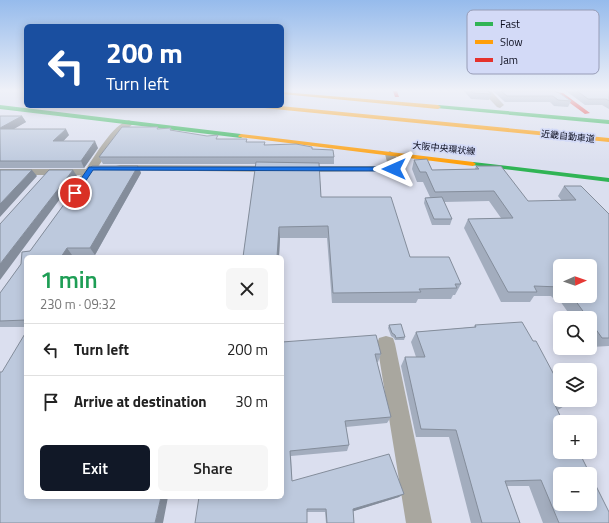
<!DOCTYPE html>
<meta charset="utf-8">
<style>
body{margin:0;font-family:"Titillium Web","Noto Sans JP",sans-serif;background:#f6f6f6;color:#222;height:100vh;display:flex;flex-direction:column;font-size:15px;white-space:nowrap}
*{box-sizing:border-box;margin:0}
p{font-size:13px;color:#767676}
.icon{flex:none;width:22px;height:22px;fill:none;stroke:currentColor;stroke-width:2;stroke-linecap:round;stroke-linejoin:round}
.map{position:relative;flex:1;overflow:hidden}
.details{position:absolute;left:24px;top:255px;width:260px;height:244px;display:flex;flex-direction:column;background:#fff;border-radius:6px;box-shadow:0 2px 10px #0003}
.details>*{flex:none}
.banner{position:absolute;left:24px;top:24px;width:260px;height:84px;border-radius:6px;box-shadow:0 2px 10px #0003;background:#1a4fa0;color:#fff;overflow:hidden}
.needle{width:26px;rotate:88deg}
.fabs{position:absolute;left:553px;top:259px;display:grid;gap:8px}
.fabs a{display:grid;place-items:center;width:44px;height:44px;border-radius:6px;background:#fff;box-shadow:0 2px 10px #0003;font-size:20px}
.pin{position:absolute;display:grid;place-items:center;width:34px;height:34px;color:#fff;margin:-17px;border:2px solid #fff;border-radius:50%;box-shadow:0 1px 4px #0007}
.me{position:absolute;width:44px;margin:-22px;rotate:270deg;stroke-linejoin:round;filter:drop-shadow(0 0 3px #0008)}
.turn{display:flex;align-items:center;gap:14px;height:84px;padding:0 16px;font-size:18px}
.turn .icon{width:52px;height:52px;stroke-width:2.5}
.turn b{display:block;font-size:28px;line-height:34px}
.round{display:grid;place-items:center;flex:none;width:42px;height:42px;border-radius:6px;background:#f6f6f6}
.overview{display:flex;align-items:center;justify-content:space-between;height:68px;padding:0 16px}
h1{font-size:24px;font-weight:600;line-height:30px;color:#1e9e55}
.cta{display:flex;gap:8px;margin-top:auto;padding:8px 16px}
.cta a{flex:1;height:46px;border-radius:6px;background:#111827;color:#fff;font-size:16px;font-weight:600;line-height:46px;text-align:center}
.cta a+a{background:#f6f6f6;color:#222}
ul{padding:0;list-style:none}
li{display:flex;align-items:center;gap:12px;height:52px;padding:0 16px;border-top:1px solid #e0e0e0}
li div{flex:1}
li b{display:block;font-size:15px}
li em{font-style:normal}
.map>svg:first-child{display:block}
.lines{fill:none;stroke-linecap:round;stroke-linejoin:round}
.street{fill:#a9a79f;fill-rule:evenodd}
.fast{fill:#30b455;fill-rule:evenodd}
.slow{fill:#ff9f0a;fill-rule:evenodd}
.jam{fill:#e5322d;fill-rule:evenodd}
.wall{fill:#a3adbe;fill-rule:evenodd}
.shaded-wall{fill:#848d9b}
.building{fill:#bdc9dd;stroke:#848d9b}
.route{fill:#1a73e8;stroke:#114b97}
.labels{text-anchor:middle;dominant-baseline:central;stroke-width:3.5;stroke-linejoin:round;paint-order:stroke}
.far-street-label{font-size:9px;fill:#0b0d1d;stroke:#d3daf7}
.key{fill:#d3daf7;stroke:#979cb6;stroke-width:1}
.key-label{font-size:11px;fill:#0b0d1d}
</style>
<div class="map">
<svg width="609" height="523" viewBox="0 0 609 523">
<rect width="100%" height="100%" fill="#dbdfef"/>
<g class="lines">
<path class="street" d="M482,91H491L504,105L500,108L497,107Z
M129,120L134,123L120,135L86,184H78L76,182L81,175H0V169H86C95,156 113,124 129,120Z
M390,151L395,154L400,169L398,171L300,172L294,169L300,166H388L385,154Z
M120,165L276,166L282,169L276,172L116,170L114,168L116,166Z
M386,336L393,338L395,344L432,523H406L377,344L379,338Z"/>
<path class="fast" d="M0,105L241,134L244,136L241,138L0,109Z
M438,105L609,120V124L436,108L435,107Z
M473,162L609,178V182L471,165L470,164Z"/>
<path class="slow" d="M282,92L438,105L441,107L438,109L282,94Z
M261,106H280L609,138V142L264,108Z
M241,134L473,162L476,164L473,166L239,137L238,136Z"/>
<path class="jam" d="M393,91H397L399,97H395Z
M545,91L563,93L590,113L585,114L559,95Z"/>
</g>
<path class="wall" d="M464,91H488L491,94L489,100L471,99Z
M493,91H554L571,101L568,107L554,106L550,102H505Z
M566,91H609V109L602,105H585Z
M0,116H22L26,122L13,129L69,135L63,141L98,148L84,168H0Z
M158,129L171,130L219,139H247V142H265V145L312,149L334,157V164H319L321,197L410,257L461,284L455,295H453L451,299H418L416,303H332L327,238H280L279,257H243L256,164H103L99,157Z
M414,160L432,170L475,169L476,166L528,201H562L558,196L564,186L609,214V346L591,347L590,346V318H572L558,298H553L551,296H534L530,302H501L464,228L468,219L501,218L489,201L444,202L452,219L450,225H432L424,203L425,198L430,197L423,182H417L412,169ZM560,266L590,296H560Z
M92,166H138L141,173L95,255H72L70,257H26V327H0V293L21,264L22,252L30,251Z
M389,325L405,337L404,340H395L394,338L391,336L388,328Z
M475,325L569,403L558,410L609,523H543L529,486H507L520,523H471L449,437H416L401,366L405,357H416L411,342L416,332L474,327Z
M282,342L381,354L378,362H377L391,417L387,423L346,427L349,445L347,451L291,456L292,481L399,497L353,511L354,523H326L325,512H307L282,497Z"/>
<path class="shaded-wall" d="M22,116L26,122L2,136L0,133V128Z
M66,129L69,135L57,148L53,141Z
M95,141L98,148L84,168L81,161Z
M138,166L141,173L95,255L90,248Z
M32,170L37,176L0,217V204Z
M73,170L77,176L0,280V264Z
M279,227L280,238L279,257H277Z
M67,248L72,255L70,257H61Z
M404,494L399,497L351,512L353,509Z
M161,497H168L163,523H155Z"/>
<path class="building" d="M471,91H488L491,94L473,93Z
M501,91H554L559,93L571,101L558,100L553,96H507Z
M577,91H609V101L606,99H588Z
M0,116H22L0,128Z
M122,127H158L157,129L171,128L170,130L207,136L218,135L216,139H247L246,142H265L264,145L296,144L312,147V149L333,150L334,157H99Z
M0,129H66L53,141H95L81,161H0Z
M427,159L432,170L479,169L476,166H501L528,201L576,200L564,186H581L609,214V338H602L590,321V318H588L572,296H590V266H560V287L534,286L537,292H508L468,219L513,218L494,191L435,192L426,172H420L414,160Z
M256,162L319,163L321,197H391L410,257H449L461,284H455L457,288L419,289L421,292L333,293L328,226L279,227L277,257H243Z
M92,166H138L90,248H67L61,257H26V320L0,321V293L21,264L22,252L30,251Z
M0,170H32L0,204Z
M49,170H73L0,264V224Z
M442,197L452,219H434L425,198Z
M522,322L533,341H536L560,386V400H568L569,403H554L563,422H560V452H579L590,474H560V504H590V474L609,512V523H559L541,480L505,481L520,523H482L456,430L421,429L405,357H425L416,332L476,327L475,325Z
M401,324L405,337L396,338L395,335L392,333L389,325Z
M26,332V497H161L155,523H0V372H2Z
M376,335L381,354H375L391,417L345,421L349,445L290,451L292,481L389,454L404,494L353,509L354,523H327L326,509H307V523H195L199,497H282V342Z"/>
<linearGradient id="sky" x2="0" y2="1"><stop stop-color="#96bbec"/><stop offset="0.55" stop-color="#eff1f8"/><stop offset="1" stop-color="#eff1f8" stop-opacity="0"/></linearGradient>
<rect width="609" height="164" fill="url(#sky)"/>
<path class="route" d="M89,167H394L398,169L394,171L93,170L77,194H72L71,193Z"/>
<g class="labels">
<g class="far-street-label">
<text transform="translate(568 136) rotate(6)">近畿自動車道</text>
<text transform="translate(444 148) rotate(6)">大阪中央環状線</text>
</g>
</g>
<rect x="467" y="10" width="132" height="64" rx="6" class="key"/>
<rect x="475" y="22" width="18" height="4" fill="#30b455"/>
<rect x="475" y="40" width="18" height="4" fill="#ff9f0a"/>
<rect x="475" y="58" width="18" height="4" fill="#e5322d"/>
<g class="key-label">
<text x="500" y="28">Fast</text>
<text x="500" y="46">Slow</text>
<text x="500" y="64">Jam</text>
</g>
</svg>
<div class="fabs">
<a><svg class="needle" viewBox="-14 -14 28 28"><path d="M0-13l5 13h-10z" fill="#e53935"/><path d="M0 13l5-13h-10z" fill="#767676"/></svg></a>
<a><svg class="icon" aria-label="search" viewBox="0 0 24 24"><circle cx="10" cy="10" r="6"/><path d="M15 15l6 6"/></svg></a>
<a><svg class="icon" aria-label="layers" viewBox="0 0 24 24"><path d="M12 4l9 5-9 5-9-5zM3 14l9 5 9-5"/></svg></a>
<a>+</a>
<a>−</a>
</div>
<div class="pin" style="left:75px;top:193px;background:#d93025"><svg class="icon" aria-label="arrive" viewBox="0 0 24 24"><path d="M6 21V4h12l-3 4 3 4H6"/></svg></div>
<svg class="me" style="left:394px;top:169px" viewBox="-20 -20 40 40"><path d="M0-17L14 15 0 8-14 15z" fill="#1a73e8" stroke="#fff" stroke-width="4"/></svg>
<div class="banner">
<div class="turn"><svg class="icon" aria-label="left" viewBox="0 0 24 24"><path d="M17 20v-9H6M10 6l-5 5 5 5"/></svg><div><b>200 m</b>Turn left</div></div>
</div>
<section class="details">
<div class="overview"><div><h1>1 min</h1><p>230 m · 09:32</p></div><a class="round"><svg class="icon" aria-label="close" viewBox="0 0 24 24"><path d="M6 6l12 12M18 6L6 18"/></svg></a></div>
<ul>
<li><svg class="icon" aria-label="left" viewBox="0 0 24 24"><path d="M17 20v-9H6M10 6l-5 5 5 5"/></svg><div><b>Turn left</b></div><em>200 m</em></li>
<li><svg class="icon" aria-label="arrive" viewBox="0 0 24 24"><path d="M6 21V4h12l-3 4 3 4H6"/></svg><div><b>Arrive at destination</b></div><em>30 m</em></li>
</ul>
<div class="cta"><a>Exit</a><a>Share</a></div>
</section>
</div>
